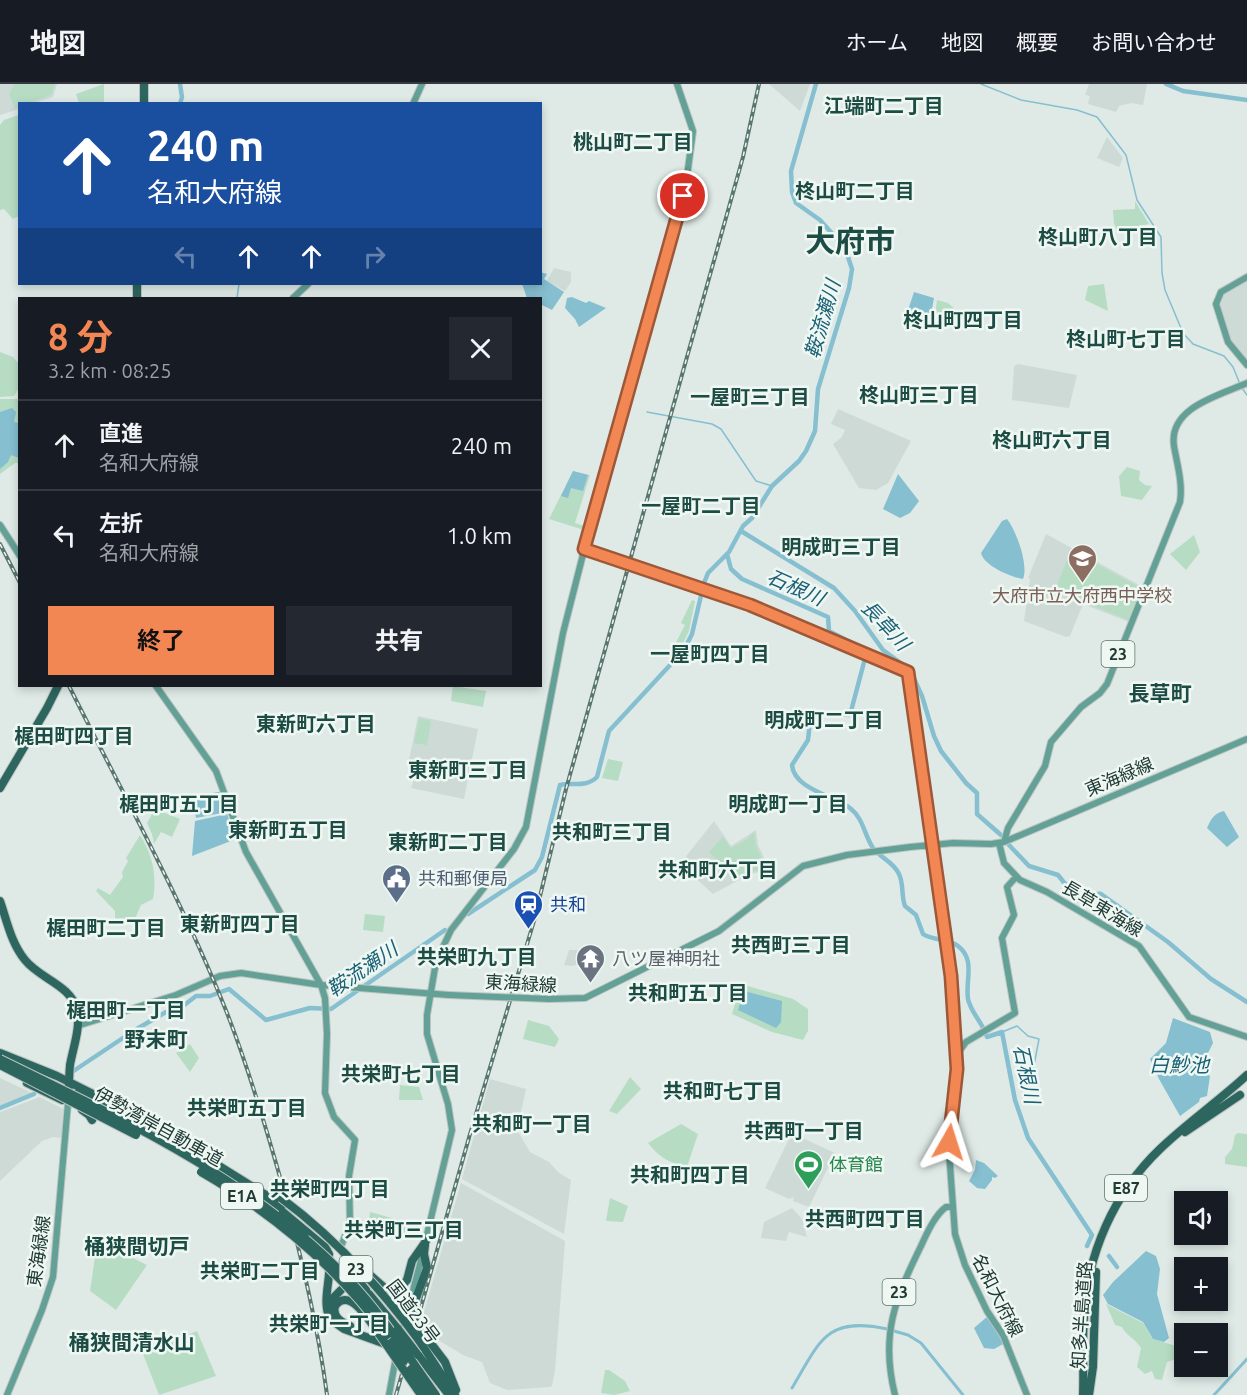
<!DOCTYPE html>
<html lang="ja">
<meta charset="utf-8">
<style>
body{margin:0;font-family:Ubuntu,"Noto Sans JP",sans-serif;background:#242831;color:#f1f3f6;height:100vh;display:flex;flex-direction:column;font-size:22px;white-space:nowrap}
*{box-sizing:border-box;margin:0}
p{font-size:20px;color:#9ea1a6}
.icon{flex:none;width:33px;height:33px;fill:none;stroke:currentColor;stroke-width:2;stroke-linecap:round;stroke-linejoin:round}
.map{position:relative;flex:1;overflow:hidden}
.panel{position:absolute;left:18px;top:213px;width:524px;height:390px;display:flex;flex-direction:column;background:#171b24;border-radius:0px;box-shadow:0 3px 9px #0003}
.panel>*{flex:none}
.hud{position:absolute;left:18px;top:18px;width:524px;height:183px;border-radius:0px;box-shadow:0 3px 9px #0003;background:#1a4fa0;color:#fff;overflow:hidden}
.tools{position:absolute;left:1174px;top:1107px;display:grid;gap:12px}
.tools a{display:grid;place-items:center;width:54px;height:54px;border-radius:0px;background:#171b24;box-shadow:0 3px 9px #0003;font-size:30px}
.pin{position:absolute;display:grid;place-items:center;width:51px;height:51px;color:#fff;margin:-26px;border:3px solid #fff;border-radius:50%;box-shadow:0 2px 6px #0007}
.me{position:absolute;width:66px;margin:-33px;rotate:6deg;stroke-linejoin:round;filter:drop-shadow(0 0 4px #0008)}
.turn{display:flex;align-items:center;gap:21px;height:126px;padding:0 30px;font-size:27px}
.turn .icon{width:78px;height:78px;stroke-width:2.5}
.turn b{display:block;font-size:42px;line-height:51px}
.lanes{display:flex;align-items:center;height:57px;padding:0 30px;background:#0003;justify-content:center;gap:30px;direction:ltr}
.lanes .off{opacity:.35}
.round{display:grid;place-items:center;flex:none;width:63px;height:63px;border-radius:0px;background:#242831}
.overview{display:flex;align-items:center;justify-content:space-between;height:102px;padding:0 30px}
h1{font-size:36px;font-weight:700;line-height:45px;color:#f38754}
.primary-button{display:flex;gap:12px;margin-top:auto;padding:12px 30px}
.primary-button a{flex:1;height:69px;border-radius:0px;background:#f38754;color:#111;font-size:24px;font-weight:700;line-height:69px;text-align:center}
.primary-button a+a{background:#242831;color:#f1f3f6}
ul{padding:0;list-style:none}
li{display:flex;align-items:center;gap:18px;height:90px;padding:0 30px;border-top:2px solid #363941}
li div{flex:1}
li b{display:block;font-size:22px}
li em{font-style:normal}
header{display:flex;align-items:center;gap:36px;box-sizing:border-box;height:84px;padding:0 30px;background:#171b24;border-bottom:2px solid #363941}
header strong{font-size:28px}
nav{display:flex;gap:33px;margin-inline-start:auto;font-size:21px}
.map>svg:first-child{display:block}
.built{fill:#cddad5}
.green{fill:#b7dcc4}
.water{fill:#85bfd0}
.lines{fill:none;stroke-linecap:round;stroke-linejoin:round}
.stream{stroke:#85bfd0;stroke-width:1.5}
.canal{stroke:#85bfd0;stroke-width:3}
.river{stroke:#85bfd0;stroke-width:4.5}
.major-casing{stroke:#bcc4c2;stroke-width:8}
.highway-casing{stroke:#bcc4c2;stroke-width:10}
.major{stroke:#63a095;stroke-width:6}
.highway{stroke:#2c665e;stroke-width:8}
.rail-casing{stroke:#5a7670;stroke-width:4}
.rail{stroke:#eff7f3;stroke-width:1.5;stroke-dasharray:4.5;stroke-linecap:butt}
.major-bridge-casing{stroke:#bcc4c2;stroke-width:8;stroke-linecap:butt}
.highway-bridge-casing{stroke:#bcc4c2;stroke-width:10;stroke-linecap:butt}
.major-bridge{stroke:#63a095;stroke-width:6}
.highway-bridge{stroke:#2c665e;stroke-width:8}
.route-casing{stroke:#9e5837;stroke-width:15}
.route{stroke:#f38754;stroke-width:10}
.labels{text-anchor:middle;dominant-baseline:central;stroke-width:5;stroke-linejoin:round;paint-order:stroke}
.shield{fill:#eff7f3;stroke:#5e736e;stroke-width:1.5}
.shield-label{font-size:16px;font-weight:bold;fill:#203a35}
.education-label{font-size:18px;fill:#785e54;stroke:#eff7f3}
.street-label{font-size:18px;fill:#203a35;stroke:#eff7f3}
.service-label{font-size:18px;fill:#4e5e75;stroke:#eff7f3;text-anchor:start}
.transit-label{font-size:18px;fill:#164399;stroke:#eff7f3;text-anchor:start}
.worship-label{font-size:18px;fill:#5b616d;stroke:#eff7f3;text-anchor:start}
.leisure-label{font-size:18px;fill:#27864d;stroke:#eff7f3;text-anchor:start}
.neighbourhood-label{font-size:20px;font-weight:bold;fill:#1c4c44;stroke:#eff7f3}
.water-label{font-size:20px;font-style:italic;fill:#1a6076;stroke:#eff7f3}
.quarter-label{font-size:21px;font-weight:bold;fill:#1c4c44;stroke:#eff7f3}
.town-label{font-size:30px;font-weight:bold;fill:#1c4c44;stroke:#eff7f3}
</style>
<header>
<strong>地図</strong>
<nav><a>ホーム</a><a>地図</a><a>概要</a><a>お問い合わせ</a></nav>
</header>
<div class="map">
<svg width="1247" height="1311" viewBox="0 0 1247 1311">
<rect width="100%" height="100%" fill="#dfeae6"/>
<path class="built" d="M0,0H57L53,13L34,19L20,20L19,25L0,31Z
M769,0H810L800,27Z
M1089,0H1147L1143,21L1131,19L1119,22L1116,28L1088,20L1090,12L1085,11Z
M1107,53L1123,74L1119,83L1097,74Z
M554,184L571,188V198L565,207L547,197Z
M1247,194V280L1232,262L1218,221L1223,210Z
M1018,280L1077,291L1069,324L1012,316L1014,282Z
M838,325L911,357L888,399L876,406L859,404L833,360L842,353L845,346L831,340Z
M1046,450L1143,503L1129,538L1083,520L1070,552L1066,553L1024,537L1030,495L1028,494Z
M418,632L478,645L464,715L411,704L416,689L409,676Z
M714,737L731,762L756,746L758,761L769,785L748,791L713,810L680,780Z
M569,866H587L590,878L572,882L564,881Z
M0,994L32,1009L0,1022Z
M490,995L526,1005L517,1046L530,1068L549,1078L559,1089L571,1096L564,1150L462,1095Z
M40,1013L63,1025L62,1054L53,1053L42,1057L0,1097V1028Z
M794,1050L835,1069L809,1123L793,1117L794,1113L789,1115L765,1104L791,1051Z
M461,1099L565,1157L555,1287L552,1302L550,1303L507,1306L490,1299L482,1278L463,1271L425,1248L420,1242Z
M792,1124L802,1135L807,1153L789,1148L786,1157L761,1154L764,1138Z"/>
<path class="green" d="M14,0H55L51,11L28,19L20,20L19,22L15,24L9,10Z
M104,0V19H79L76,10Z
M19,31V132L13,135L4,125L0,126V41L4,36Z
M1135,117L1149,140L1117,146L1114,139L1113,126L1135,125Z
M1104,200L1108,227L1085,216L1088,202Z
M937,216L948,219L957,227L953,242L934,238Z
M0,268L13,273L19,280V304L14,312L0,313Z
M0,315H20L19,379H15L0,390Z
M1127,383L1140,387L1139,396L1145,401L1152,402L1142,416L1121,412L1119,392Z
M573,387L590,391L575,439L585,442L584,446L549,435Z
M1194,451L1200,468L1186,486L1170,470Z
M1071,466L1141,504L1128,536L1055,506Z
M692,516L695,517L689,547L677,571L671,568L685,541L681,539Z
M453,602L486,607L483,623L451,617Z
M419,634L431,637L427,661L414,659Z
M608,675L623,678L618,697L602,694Z
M155,725L180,735L172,753L161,748L154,760L152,750L147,739Z
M754,748L756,761L766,784L734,792L709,768L723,753L731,764L746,756Z
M140,751C153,772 157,791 153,815L141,821L134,837L124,838L117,842L115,839V827L96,807L98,804L110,811L123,793L122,788L128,777L126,774Z
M365,830L385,832L383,848L363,846Z
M741,900L793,915L808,925V947L803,956L772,948L732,930Z
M528,936L549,942L559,955L555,963L523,955Z
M190,960L199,974L190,988L176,969Z
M630,993L641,1005L617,1030L609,1027Z
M400,1001L419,1003L423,1016H399Z
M681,1040L698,1050L687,1083C668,1078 660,1074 648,1059Z
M1238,1049L1247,1050V1083L1225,1080V1073L1232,1065L1235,1051Z
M610,1114L628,1122L623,1138L606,1137Z
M370,1128L410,1139L406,1155L368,1145Z
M96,1166L127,1171L147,1181L116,1226L90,1207Z
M1106,1220L1143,1239L1153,1255L1176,1262L1180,1274L1167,1278L1162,1296L1155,1295L1152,1287L1145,1290L1137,1283L1141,1264C1136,1255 1126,1252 1122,1243L1115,1241Z
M197,1247L216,1292L159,1311L143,1270Z
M605,1286H609L625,1297L630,1307L614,1311L601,1309Z"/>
<path class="water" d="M540,188L547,190L544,195L564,208L552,226L540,220V214H527L522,200H540Z
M914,208L934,214L930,236L907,229Z
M572,213L586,219L589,217L606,224L579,243L575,235L565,224L567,214Z
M12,324L16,328L14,338L19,339V374L11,371L8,378L0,385V328Z
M573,387L588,391L583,407L571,404L568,414L561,412Z
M898,390L919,417L910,429L900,434L883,425Z
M1007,435C1016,446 1029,481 1023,495C1011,493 984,482 981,469L1002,437Z
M219,708L227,728L196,734L192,712Z
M1224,727L1239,753L1227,763L1207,744C1211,735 1214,729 1224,727Z
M227,730L236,755L192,772L195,737Z
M744,907L782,917L781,938L776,944L738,926Z
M1173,934L1210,948L1213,959L1202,981L1205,989L1210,992L1207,1012L1200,1014L1199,1018L1180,1032L1159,995L1150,975L1166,959Z
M976,1076L984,1079L998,1092L995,1094L992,1093V1096L985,1105L977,1104L969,1097L975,1086Z
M1146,1167L1156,1172L1160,1185L1157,1210L1169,1254L1164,1258L1153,1255L1143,1238L1108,1220L1103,1211L1113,1198Z
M988,1232L1005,1259L994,1265L984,1264L974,1244Z"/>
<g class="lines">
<path class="stream" d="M981,0L1021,16L1077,26L1097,33L1126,71L1137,116L1161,153L1162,189L1165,206L1183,249L1193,260L1224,272L1233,283L1240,300
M237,214L239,200
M1242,304L1247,311
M647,328L712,340L721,345L756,397L772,402
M1002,948L1017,942L1028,952L1039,955L1031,997"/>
<path class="canal" d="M894,1247L908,1251L921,1259L963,1311
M792,1304C820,1257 826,1232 887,1245
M1214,1311L1247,1275"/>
<path class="river" d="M1166,0L1183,7L1247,16
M180,20L182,13L180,0
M741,447L834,504L855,527L883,566L910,586L922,612L934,652L941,667L966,699L977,709V730L1001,751
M727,470L731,485L742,495L828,533L829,547L867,567L850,631L811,629L808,656L792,681C794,705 834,712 850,724C864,735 864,751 873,764C880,774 893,777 899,790C904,800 901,812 905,822L916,831L923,850C933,857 949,854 958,862C976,876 965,896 968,915C971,929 983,939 987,953L1002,948L1015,1016L1028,1054L1092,1151L1087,1162
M1009,761L1029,782L1058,791L1078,816C1087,818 1092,808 1101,810L1168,858L1211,895L1247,918
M468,830L535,786L542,773L560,701C573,698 586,704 597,693L609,647L684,566L692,550L704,499L708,489L729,468L743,442L752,434L772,402L799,377L806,367L815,347L818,305L849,204L852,185L845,164L820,136L796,119L792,108L791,87L816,0
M72,988L135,946L166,928L183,922L196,912H210L229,905L266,936L310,924L331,925L445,846
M0,1024L34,1010
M1109,1172L1117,1183"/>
<defs>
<path id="major" d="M413,20L422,0
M1247,193L1221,208L1216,220L1228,258L1247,281
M293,214L308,200
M0,441L20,472
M584,465L602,471
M682,498L750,521L908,588L951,892L957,985L948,1054L955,1150L965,1181L987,1227L1003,1251L1027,1311
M156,602L216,687L246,768L321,901L325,914L327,950L325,1009L334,1033L355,1056L349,1092L350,1139L342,1160
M1004,758L1247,655
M999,759L1004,779L1020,796L1047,808L1139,862L1189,933L1247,953
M549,915L585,914L719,847L803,782L847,771L910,763L953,759L991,760L1004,758L1008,744L1045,682L1051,658L1081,623L1100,609L1107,600L1180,418C1183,399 1177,380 1174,362C1168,323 1221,311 1247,299
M77,942L176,911L220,892L241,889L321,901L449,911
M958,969L966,958L1015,929L1002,854L1014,831L1007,803L1016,793
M425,1159L452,1046L448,1020L427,950V931L436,878L451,846L514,765L526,743L563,549L590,443L686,100L693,47L677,0
M401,1252L423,1169
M7,1311L42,1226L53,1193L68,1019
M389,1311L396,1273
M895,1311C880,1251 895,1215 921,1162C927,1149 935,1131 946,1123H953"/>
<path id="highway" d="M144,20V0
M137,214V200
M0,704L47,624L58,602
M0,817C7,837 11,859 25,876C40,895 71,901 77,926C81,943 73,964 70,981C69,992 69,1003 68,1013
M0,969L57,992L111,1019
M27,999L62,1016
M78,1009L172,1053
M82,1026L89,1031L92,1036
M1185,1048L1240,1011
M169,1049L187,1060
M163,1055L219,1082L282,1121
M265,1116L283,1128
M307,1148L325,1163L329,1170
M327,1166C335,1189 320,1214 330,1235L344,1245L388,1261
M362,1184L387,1206H398L407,1196L412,1177L426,1157
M349,1185L366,1206
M355,1203L369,1210L398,1245
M414,1220L427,1184L424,1170L425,1161
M330,1224L334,1213L341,1206
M350,1242C341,1238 332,1233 335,1222C350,1202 370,1238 379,1250
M426,1253L445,1278L456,1306
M418,1255L455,1311
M418,1271L449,1311
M1083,1311C1084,1285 1082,1259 1084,1233C1087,1170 1114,1109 1160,1065C1187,1039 1219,1017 1247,991
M1089,1311L1093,1283L1096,1188"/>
</defs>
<use href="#major" class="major-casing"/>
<use href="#highway" class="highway-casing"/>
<use href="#major" class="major"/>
<use href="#highway" class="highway"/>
<defs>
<path id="rail" d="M0,460L20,499
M69,602C123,710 182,816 227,929C250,988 268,1050 285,1111C302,1177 318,1243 327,1311
M396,1311L470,1050L534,837L566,705L743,73L759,0"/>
</defs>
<use href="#rail" class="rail-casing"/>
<use href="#rail" class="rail"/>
<defs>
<path id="major-bridge" d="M602,471L682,498
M449,911L549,915"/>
<path id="highway-bridge" d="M0,975C120,1034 256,1097 348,1195C382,1230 408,1272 436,1311
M0,981L136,1051
M201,1088C274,1130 337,1183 387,1251
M281,1114C335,1154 378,1201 418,1255
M283,1128L307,1148
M414,1220V1235L426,1253
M398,1245L418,1271
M379,1250L421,1311
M392,1258L404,1277
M411,1285L429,1311"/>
</defs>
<use href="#major-bridge" class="major-bridge-casing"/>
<use href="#highway-bridge" class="highway-bridge-casing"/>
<use href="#major-bridge" class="major-bridge"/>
<use href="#highway-bridge" class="highway-bridge"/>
</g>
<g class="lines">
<defs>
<path id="route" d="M683,112L584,465L750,521L908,588L951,892L957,985L949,1058"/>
</defs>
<use href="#route" class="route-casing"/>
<use href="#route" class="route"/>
</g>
<defs>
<symbol id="school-pin" viewBox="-11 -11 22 30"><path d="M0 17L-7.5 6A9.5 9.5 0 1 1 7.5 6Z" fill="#8d6e63" stroke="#eff7f3"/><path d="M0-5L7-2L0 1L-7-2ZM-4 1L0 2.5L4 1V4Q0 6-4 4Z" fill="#fff"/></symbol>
<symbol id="civic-pin" viewBox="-11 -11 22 30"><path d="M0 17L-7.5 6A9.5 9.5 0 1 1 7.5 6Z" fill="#5c6f8a" stroke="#eff7f3"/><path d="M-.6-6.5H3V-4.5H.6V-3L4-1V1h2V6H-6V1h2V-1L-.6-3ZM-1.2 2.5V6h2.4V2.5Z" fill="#fff"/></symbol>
<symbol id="station-pin" viewBox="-11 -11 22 30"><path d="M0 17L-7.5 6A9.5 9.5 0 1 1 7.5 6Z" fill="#1a4fb4" stroke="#eff7f3"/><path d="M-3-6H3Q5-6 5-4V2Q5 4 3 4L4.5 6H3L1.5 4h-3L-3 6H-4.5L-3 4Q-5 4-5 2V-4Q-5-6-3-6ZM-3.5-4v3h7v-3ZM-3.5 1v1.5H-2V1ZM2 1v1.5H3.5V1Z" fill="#fff"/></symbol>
<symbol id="temple-pin" viewBox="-11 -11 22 30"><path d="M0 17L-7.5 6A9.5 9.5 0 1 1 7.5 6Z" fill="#6b7280" stroke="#eff7f3"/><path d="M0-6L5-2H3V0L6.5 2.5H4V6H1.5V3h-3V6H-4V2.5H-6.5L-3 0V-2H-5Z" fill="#fff"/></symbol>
<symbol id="stadium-pin" viewBox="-11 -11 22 30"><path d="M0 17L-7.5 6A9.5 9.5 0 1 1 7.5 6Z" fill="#2e9e5b" stroke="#eff7f3"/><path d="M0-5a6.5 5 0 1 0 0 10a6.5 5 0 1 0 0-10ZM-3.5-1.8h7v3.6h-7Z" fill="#fff"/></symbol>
</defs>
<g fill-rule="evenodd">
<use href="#school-pin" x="1066" y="458" width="33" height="45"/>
<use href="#civic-pin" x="380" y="778" width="33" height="45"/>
<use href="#station-pin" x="512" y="804" width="33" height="45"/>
<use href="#temple-pin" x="574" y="858" width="33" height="45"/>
<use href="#stadium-pin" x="792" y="1064" width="33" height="45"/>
</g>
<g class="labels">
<g class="shield">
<rect x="1101.5" y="557" width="33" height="26" rx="4.5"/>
<rect x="1105" y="1091" width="42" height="26" rx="4.5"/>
<rect x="221" y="1099" width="42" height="26" rx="4.5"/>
<rect x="339.5" y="1172" width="33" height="26" rx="4.5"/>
<rect x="882.5" y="1195" width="33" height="26" rx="4.5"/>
</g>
<g class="shield-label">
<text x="1118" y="570">23</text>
<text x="1126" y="1104">E87</text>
<text x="242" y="1112">E1A</text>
<text x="356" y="1185">23</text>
<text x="899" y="1208">23</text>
</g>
<g class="education-label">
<text x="1082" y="511">大府市立大府西中学校</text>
</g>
<g class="street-label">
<text transform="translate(1119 692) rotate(-23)">東海緑線</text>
<text transform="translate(1103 824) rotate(31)">長草東海線</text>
<text transform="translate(521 899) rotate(3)">東海緑線</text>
<text transform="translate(159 1042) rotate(29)">伊勢湾岸自動車道</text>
<text transform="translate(38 1167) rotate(-82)">東海緑線</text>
<text transform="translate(998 1211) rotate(63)">名和大府線</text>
<text transform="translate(414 1227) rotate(53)">国道23号</text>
<text transform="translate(1081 1231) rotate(-86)">知多半島道路</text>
</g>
<g class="service-label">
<text x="418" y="794">共和郵便局</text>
</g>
<g class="transit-label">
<text x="550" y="820">共和</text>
</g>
<g class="worship-label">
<text x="612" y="874">八ツ屋神明社</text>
</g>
<g class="leisure-label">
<text x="829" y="1080">体育館</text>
</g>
<g class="neighbourhood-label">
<text x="884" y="21">江端町二丁目</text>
<text x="633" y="57">桃山町二丁目</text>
<text x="855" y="106">柊山町二丁目</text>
<text x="1098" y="152">柊山町八丁目</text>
<text x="963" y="235">柊山町四丁目</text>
<text x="1126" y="254">柊山町七丁目</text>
<text x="919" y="310">柊山町三丁目</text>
<text x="750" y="312">一屋町三丁目</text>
<text x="1052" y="355">柊山町六丁目</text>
<text x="701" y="421">一屋町二丁目</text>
<text x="841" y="462">明成町三丁目</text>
<text x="710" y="569">一屋町四丁目</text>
<text x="824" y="635">明成町二丁目</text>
<text x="316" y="639">東新町六丁目</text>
<text x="74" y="651">梶田町四丁目</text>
<text x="468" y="685">東新町三丁目</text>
<text x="179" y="719">梶田町五丁目</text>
<text x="788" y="719">明成町一丁目</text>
<text x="288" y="745">東新町五丁目</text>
<text x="612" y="747">共和町三丁目</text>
<text x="448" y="757">東新町二丁目</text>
<text x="718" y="785">共和町六丁目</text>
<text x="240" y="839">東新町四丁目</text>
<text x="106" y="843">梶田町二丁目</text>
<text x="791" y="860">共西町三丁目</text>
<text x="477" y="872">共栄町九丁目</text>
<text x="688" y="908">共和町五丁目</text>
<text x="126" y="925">梶田町一丁目</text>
<text x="401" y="989">共栄町七丁目</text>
<text x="723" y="1006">共和町七丁目</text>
<text x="247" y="1023">共栄町五丁目</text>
<text x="532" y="1039">共和町一丁目</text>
<text x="804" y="1046">共西町一丁目</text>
<text x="690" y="1090">共和町四丁目</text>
<text x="330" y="1104">共栄町四丁目</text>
<text x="865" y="1134">共西町四丁目</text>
<text x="404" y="1145">共栄町三丁目</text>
<text x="260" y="1186">共栄町二丁目</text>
<text x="329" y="1239">共栄町一丁目</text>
</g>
<g class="water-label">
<text transform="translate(822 235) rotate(-74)">鞍流瀬川</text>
<text transform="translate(796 503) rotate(24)">石根川</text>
<text transform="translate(886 541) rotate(47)">長草川</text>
<text transform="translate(362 885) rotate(-34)">鞍流瀬川</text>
<text x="1179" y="980">白魦池</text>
<text transform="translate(1027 990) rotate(78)">石根川</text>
</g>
<g class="quarter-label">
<text x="1160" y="609">長草町</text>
<text x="156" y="955">野末町</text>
<text x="137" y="1162">桶狭間切戸</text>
<text x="132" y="1258">桶狭間清水山</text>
</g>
<g class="town-label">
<text x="850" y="157">大府市</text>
</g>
</g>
</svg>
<div class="tools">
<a><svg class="icon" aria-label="sound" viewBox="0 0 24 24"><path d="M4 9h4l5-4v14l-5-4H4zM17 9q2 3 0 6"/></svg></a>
<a>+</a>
<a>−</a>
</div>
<div class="pin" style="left:683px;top:112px;background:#d93025"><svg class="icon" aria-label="arrive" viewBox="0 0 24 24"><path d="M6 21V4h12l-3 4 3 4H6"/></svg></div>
<svg class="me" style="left:949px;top:1058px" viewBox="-20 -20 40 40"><path d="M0-17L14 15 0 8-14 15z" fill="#f38754" stroke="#fff" stroke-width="4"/></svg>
<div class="hud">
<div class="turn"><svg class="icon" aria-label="ahead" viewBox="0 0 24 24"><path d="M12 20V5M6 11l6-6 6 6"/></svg><div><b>240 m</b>名和大府線</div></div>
<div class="lanes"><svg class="icon off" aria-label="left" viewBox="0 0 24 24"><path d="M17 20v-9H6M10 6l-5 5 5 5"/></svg><svg class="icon" aria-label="ahead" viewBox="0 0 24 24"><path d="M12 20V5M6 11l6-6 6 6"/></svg><svg class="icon" aria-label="ahead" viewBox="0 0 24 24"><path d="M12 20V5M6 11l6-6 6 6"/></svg><svg class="icon off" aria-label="right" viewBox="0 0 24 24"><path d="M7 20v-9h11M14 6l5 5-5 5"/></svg></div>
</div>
<section class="panel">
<div class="overview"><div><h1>8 分</h1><p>3.2 km · 08:25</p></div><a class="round"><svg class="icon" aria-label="close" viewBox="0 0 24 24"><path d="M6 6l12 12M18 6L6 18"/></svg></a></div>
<ul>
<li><svg class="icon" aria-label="ahead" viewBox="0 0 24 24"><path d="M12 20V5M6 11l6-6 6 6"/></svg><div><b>直進</b><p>名和大府線</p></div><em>240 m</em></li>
<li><svg class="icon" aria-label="left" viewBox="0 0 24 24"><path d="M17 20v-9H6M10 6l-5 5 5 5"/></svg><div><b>左折</b><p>名和大府線</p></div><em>1.0 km</em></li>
</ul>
<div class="primary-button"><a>終了</a><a>共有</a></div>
</section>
</div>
